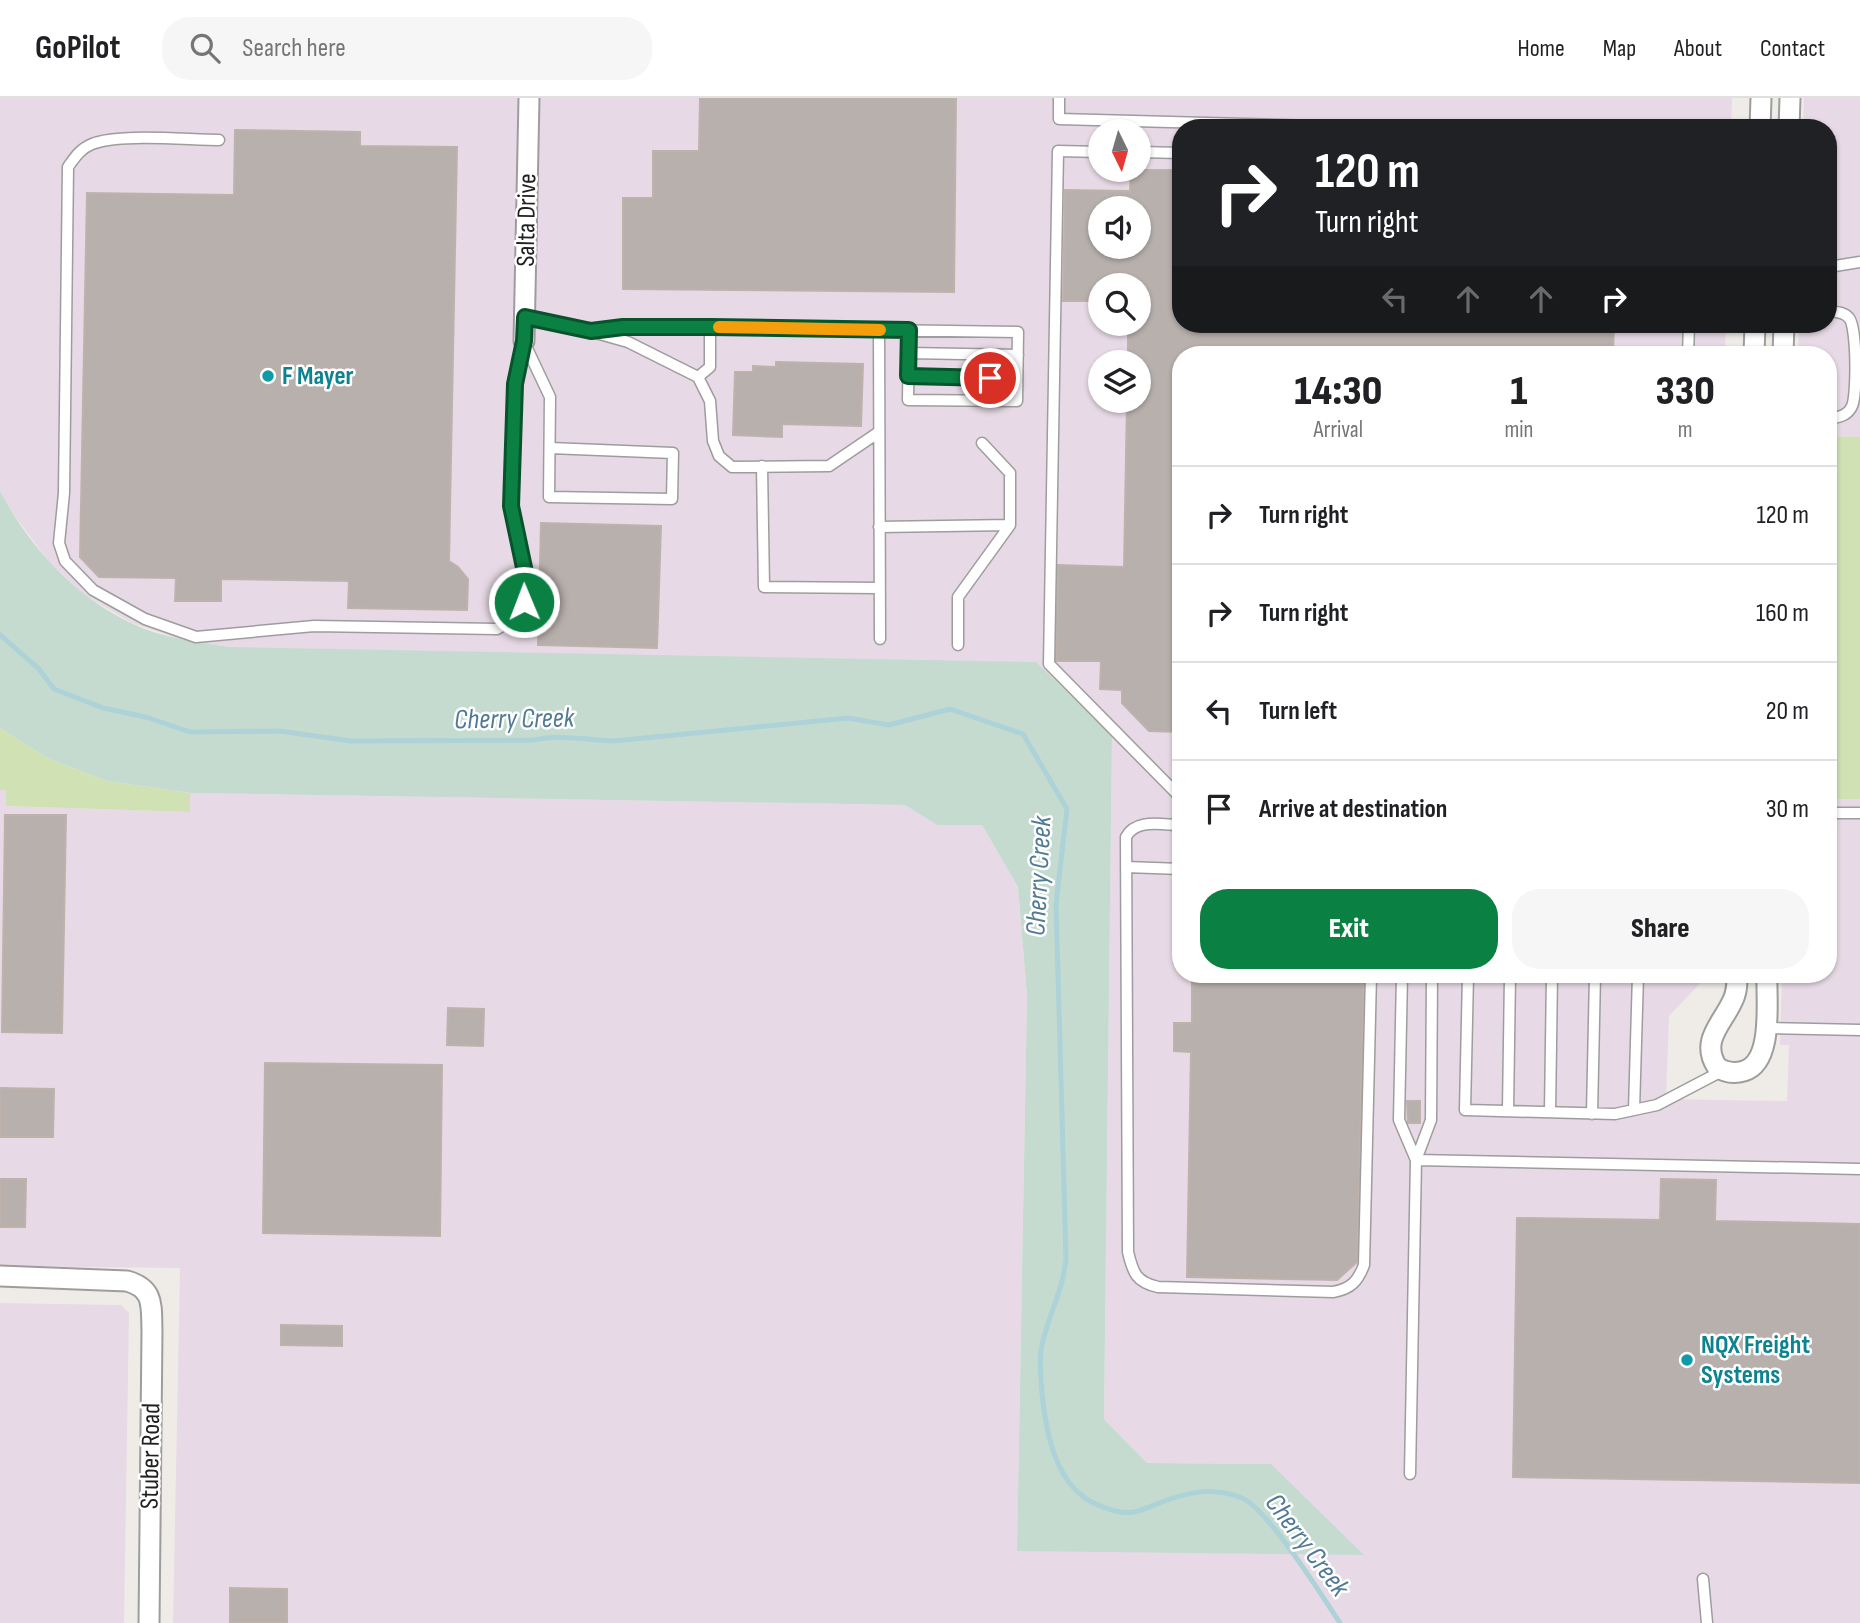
<!DOCTYPE html>
<style>
body{margin:0;font-family:"Sofia Sans Condensed",sans-serif;background:#f6f6f6;color:#202124;height:100vh;display:flex;flex-direction:column;font-size:26px;white-space:nowrap}
*{box-sizing:border-box;margin:0}
p{font-size:23px;color:#757577}
.icon{flex:none;width:38px;height:38px;fill:none;stroke:currentColor;stroke-width:2;stroke-linecap:round;stroke-linejoin:round}
.map{position:relative;flex:1;overflow:hidden}
.panel{position:absolute;left:1172px;top:248px;width:665px;height:637px;display:flex;flex-direction:column;background:#fff;border-radius:28px;box-shadow:0 2px 5px #0004}
.panel>*{flex:none}
.banner{position:absolute;left:1172px;top:21px;width:665px;height:214px;border-radius:28px;box-shadow:0 2px 5px #0004;background:#202124;color:#fff;overflow:hidden}
.needle{width:46px;rotate:175deg}
.buttons{position:absolute;left:1088px;top:21px;display:grid;gap:14px}
.buttons a{display:grid;place-items:center;width:63px;height:63px;border-radius:50%;background:#fff;box-shadow:0 2px 5px #0004;font-size:35px}
.pin{position:absolute;display:grid;place-items:center;width:60px;height:60px;color:#fff;margin:-30px;border:4px solid #fff;border-radius:50%;box-shadow:0 2px 7px #0007}
.me{position:absolute;width:77px;margin:-38px;rotate:359deg;stroke-linejoin:round;filter:drop-shadow(0 0 5px #0008)}
.turn{display:flex;align-items:center;gap:24px;height:147px;padding:0 28px;font-size:32px}
.turn .icon{width:91px;height:91px;stroke-width:2.5}
.turn b{display:block;font-size:49px;line-height:60px}
.lanes{display:flex;align-items:center;height:66px;padding:0 28px;background:#0003;justify-content:center;gap:35px;direction:ltr}
.lanes .off{opacity:.35}
.eta{display:flex;justify-content:space-evenly;align-items:center;height:119px;text-align:center}
.eta b{font-size:42px;font-weight:800;line-height:49px}
.primary-button{display:flex;gap:14px;margin-top:auto;padding:14px 28px}
.primary-button a{flex:1;height:80px;border-radius:28px;background:#0b8043;color:#fff;font-size:28px;font-weight:800;line-height:80px;text-align:center}
.primary-button a+a{background:#f6f6f6;color:#202124}
ul{padding:0;list-style:none}
li{display:flex;align-items:center;gap:21px;height:98px;padding:0 28px;border-top:2px solid #e0e0e0}
li div{flex:1}
li b{display:block;font-size:26px}
li em{font-style:normal}
header{display:flex;align-items:center;gap:42px;box-sizing:border-box;height:98px;padding:0 35px;background:#fff;border-bottom:2px solid #e0e0e0}
header strong{font-size:33px}
nav{display:flex;gap:38px;margin-inline-start:auto;font-size:24px}
.search{width:490px;height:63px;background:#f6f6f6;display:flex;align-items:center;gap:18px;box-sizing:border-box;padding:0 24px;border-radius:28px;color:#757577;font-size:26px}
.map>svg:first-child{display:block}
.industrial{fill:#e7dae6;fill-rule:evenodd}
.grass{fill:#d0e2b4}
.wetland{fill:#c6dbcf}
.lines{fill:none;stroke-linecap:round;stroke-linejoin:round}
.stream{stroke:#add2d7;stroke-width:5}
.building{fill:#b8b0ad;stroke:#bfb2ab;stroke-width:2;fill-rule:evenodd}
.service-casing{stroke:#9d9d9d;stroke-width:13}
.minor-casing{stroke:#9d9d9d;stroke-width:23}
.service{stroke:#fff;stroke-width:10}
.minor{stroke:#fff;stroke-width:19}
.route-casing{stroke:#07532c;stroke-width:18}
.route{stroke:#0b8043;stroke-width:12}
.slow{stroke:#f59e0b;stroke-width:12}
.culture-dot{fill:#0f9aa8;stroke:#fff;stroke-width:2.5}
.labels{text-anchor:middle;dominant-baseline:central;stroke-width:5;stroke-linejoin:round;paint-order:stroke}
.street-label{font-size:26px;fill:#202020;stroke:#fff}
.culture-label{font-size:26px;font-weight:bold;fill:#0d838f;stroke:#fff;text-anchor:start}
.water-label{font-size:28px;font-style:italic;fill:#517a95;stroke:#fff}
</style>
<header>
<strong>GoPilot</strong>
<div class="search"><svg class="icon" aria-label="search" viewBox="0 0 24 24"><circle cx="10" cy="10" r="6"/><path d="M15 15l6 6"/></svg>Search here</div>
<nav><a>Home</a><a>Map</a><a>About</a><a>Contact</a></nav>
</header>
<div class="map">
<svg width="1860" height="1525" viewBox="0 0 1860 1525">
<rect width="100%" height="100%" fill="#efece7"/>
<path class="industrial" d="M0,0H1732L1731,30H1181V226H1726L1725,257H1181V877H1708L1669,918L1666,1001L1787,1003L1789,947H1780L1782,877H1829V701H1860V1525H173L180,1170L0,1168V692H6V708L189,714L190,695L905,707L937,727H982L1018,789L1027,898L1017,1453L1271,1366L1147,1365L1104,1321L1112,637L230,549L185,543L132,525L83,496L49,464L9,410L0,393ZM1101,33H1139V72H1101ZM1101,110H1139V149H1101ZM1101,187H1139V226H1101ZM1101,264H1139V303H1101Z
M1804,0H1860V339L1829,338V257H1798L1799,226H1829V30H1803Z
M0,1205L121,1207L129,1215L124,1525H0Z"/>
<path class="grass" d="M1829,338L1860,339V701H1829Z
M0,630L49,661L107,683L190,695V714L6,708V692H0Z"/>
<path class="wetland" d="M0,393C29,448 74,498 131,525C162,540 197,544 230,549L1036,564L1112,637L1104,1321L1147,1365L1271,1366L1364,1457L1017,1453L1027,898L1018,789L982,727H937L905,707L190,695L107,683L49,661L0,630Z"/>
<g class="lines">
<path class="stream" d="M0,537L39,571L54,591L103,610L146,619L190,634L279,633L351,643L534,642C560,636 587,642 614,643L848,620L889,627L950,611L1023,636L1067,711L1056,806L1066,1160C1063,1195 1047,1218 1041,1252C1039,1265 1041,1281 1042,1295C1046,1336 1056,1390 1098,1407C1111,1412 1121,1416 1134,1414C1143,1412 1151,1408 1159,1405C1188,1394 1213,1388 1242,1400C1267,1410 1323,1499 1340,1525"/>
</g>
<path class="building" d="M700,0H956L954,194L623,191V100H653V53H699Z
M235,32L360,34V48L457,49L449,463L458,469L468,481L467,512L348,510L349,483L221,481V503H175L176,480L99,479L80,459L87,95L234,97Z
M1131,72H1181V226H1614L1613,257H1181V634L1149,633L1122,605V592L1100,591L1101,563H1056L1058,467L1124,469L1127,303H1139V264H1128V226H1139V187H1101V203H1063L1065,92L1130,93ZM1101,110H1139V149H1101Z
M776,264L863,266L861,328L782,326V339L733,337L735,274H753V268L776,269Z
M541,425L661,428L657,550L538,547Z
M5,717H66L62,935L2,934Z
M1192,877H1364L1357,1164L1337,1182L1187,1179L1191,954L1174,953V925H1192Z
M448,910L484,911L483,948L447,947Z
M265,965L442,967L440,1138L263,1135Z
M0,990L54,991L53,1039H0Z
M1407,1003H1420V1025H1408Z
M0,1081H26L25,1129H0Z
M1661,1081L1716,1082L1715,1123L1860,1126V1385L1513,1379L1517,1120L1660,1122Z
M281,1227L342,1228V1248L281,1247Z
M230,1490L287,1491V1525H230Z"/>
<g class="lines">
<defs>
<path id="service" d="M1059,0V21L1390,30
M219,42C188,42 118,35 92,46C80,51 75,59 68,69L64,395L59,445L65,463L93,492L145,521L196,539L314,528L497,531L516,520L524,504L526,479L511,408L515,286L524,243
M1101,54L1058,53L1049,566L1181,700
M1139,54L1181,55
M1829,169L1860,164
M1829,213C1836,214 1844,214 1849,220C1857,228 1857,297 1852,308C1848,318 1838,319 1829,321
M525,219L564,226L628,244L698,279L710,303L713,343L719,358L732,369L829,368L879,334
M879,232L1018,234L1017,303L908,302L909,232
M591,233C685,222 784,230 879,232L880,541
M524,244L550,299L549,399L672,401L673,355L550,350
M909,255L1018,257
M1688,257L1689,226
M908,278L1017,281
M698,279L710,269V229
M762,368L764,489L879,490
M879,429L1010,427
M958,547V499L1010,427V375L982,345
M1829,715H1860
M1181,727C1162,727 1136,720 1126,739L1128,1154C1133,1175 1136,1184 1158,1189L1333,1194C1351,1191 1358,1183 1364,1167L1371,877
M1126,769L1181,771
M1402,877L1399,1022L1416,1062
M1468,877L1465,1012L1615,1016L1657,1007L1722,973
M1765,930L1860,932
M1634,1012L1638,877
M1508,1013L1510,877
M1550,1014L1552,877
M1592,1016L1595,877
M1416,1062L1431,1022L1432,877
M1410,1376L1416,1062L1860,1071
M1703,1481L1707,1525"/>
<path id="minor" d="M1760,30L1761,0
M1789,30L1790,0
M524,243L529,0
M1754,257L1755,226
M1783,257L1784,226
M1737,877C1737,886 1737,895 1732,904C1722,926 1700,943 1717,969C1726,975 1734,976 1744,973C1774,964 1766,902 1767,877
M0,1178L127,1183C155,1191 151,1208 152,1233L149,1525"/>
</defs>
<use href="#service" class="service-casing"/>
<use href="#minor" class="minor-casing"/>
<use href="#service" class="service"/>
<use href="#minor" class="minor"/>
</g>
<g class="lines">
<defs>
<path id="route" d="M524,504L526,479L511,408L515,286L524,243L525,219L591,233L623,229H710L909,232L908,278L990,280"/>
</defs>
<use href="#route" class="route-casing"/>
<use href="#route" class="route"/>
<path class="slow" d="M719,229L880,232"/>
</g>
<g class="culture-dot">
<circle cx="268" cy="278" r="7"/>
<circle cx="1687" cy="1262" r="7"/>
</g>
<g class="labels">
<g class="street-label">
<text transform="translate(527 122) rotate(-89)">Salta Drive</text>
<text transform="translate(151 1358) rotate(-89)">Stuber Road</text>
</g>
<g class="culture-label">
<text x="282" y="278">F Mayer</text>
<text x="1701" y="1247">NQX Freight<tspan x="1701" dy="30">Systems</tspan></text>
</g>
<g class="water-label">
<text transform="translate(514 621) rotate(-1)">Cherry Creek</text>
<text transform="translate(1039 778) rotate(-87)">Cherry Creek</text>
<text transform="translate(1307 1447) rotate(53)">Cherry Creek</text>
</g>
</g>
</svg>
<div class="buttons">
<a><svg class="needle" viewBox="-14 -14 28 28"><path d="M0-13l5 13h-10z" fill="#e53935"/><path d="M0 13l5-13h-10z" fill="#757577"/></svg></a>
<a><svg class="icon" aria-label="sound" viewBox="0 0 24 24"><path d="M4 9h4l5-4v14l-5-4H4zM17 9q2 3 0 6"/></svg></a>
<a><svg class="icon" aria-label="search" viewBox="0 0 24 24"><circle cx="10" cy="10" r="6"/><path d="M15 15l6 6"/></svg></a>
<a><svg class="icon" aria-label="layers" viewBox="0 0 24 24"><path d="M12 4l9 5-9 5-9-5zM3 14l9 5 9-5"/></svg></a>
</div>
<div class="pin" style="left:990px;top:280px;background:#d93025"><svg class="icon" aria-label="arrive" viewBox="0 0 24 24"><path d="M6 21V4h12l-3 4 3 4H6"/></svg></div>
<svg class="me" style="left:524px;top:504px" viewBox="-20 -20 40 40"><circle r="17" fill="#0b8043" stroke="#fff" stroke-width="3"/><path d="M0-11L8 9 0 5-8 9z" fill="#fff"/></svg>
<div class="banner">
<div class="turn"><svg class="icon" aria-label="right" viewBox="0 0 24 24"><path d="M7 20v-9h11M14 6l5 5-5 5"/></svg><div><b>120 m</b>Turn right</div></div>
<div class="lanes"><svg class="icon off" aria-label="left" viewBox="0 0 24 24"><path d="M17 20v-9H6M10 6l-5 5 5 5"/></svg><svg class="icon off" aria-label="ahead" viewBox="0 0 24 24"><path d="M12 20V5M6 11l6-6 6 6"/></svg><svg class="icon off" aria-label="ahead" viewBox="0 0 24 24"><path d="M12 20V5M6 11l6-6 6 6"/></svg><svg class="icon" aria-label="right" viewBox="0 0 24 24"><path d="M7 20v-9h11M14 6l5 5-5 5"/></svg></div>
</div>
<section class="panel">
<div class="eta">
<div><b>14:30</b><p>Arrival</p></div>
<div><b>1</b><p>min</p></div>
<div><b>330</b><p>m</p></div>
</div>
<ul>
<li><svg class="icon" aria-label="right" viewBox="0 0 24 24"><path d="M7 20v-9h11M14 6l5 5-5 5"/></svg><div><b>Turn right</b></div><em>120 m</em></li>
<li><svg class="icon" aria-label="right" viewBox="0 0 24 24"><path d="M7 20v-9h11M14 6l5 5-5 5"/></svg><div><b>Turn right</b></div><em>160 m</em></li>
<li><svg class="icon" aria-label="left" viewBox="0 0 24 24"><path d="M17 20v-9H6M10 6l-5 5 5 5"/></svg><div><b>Turn left</b></div><em>20 m</em></li>
<li><svg class="icon" aria-label="arrive" viewBox="0 0 24 24"><path d="M6 21V4h12l-3 4 3 4H6"/></svg><div><b>Arrive at destination</b></div><em>30 m</em></li>
</ul>
<div class="primary-button"><a>Exit</a><a>Share</a></div>
</section>
</div>
